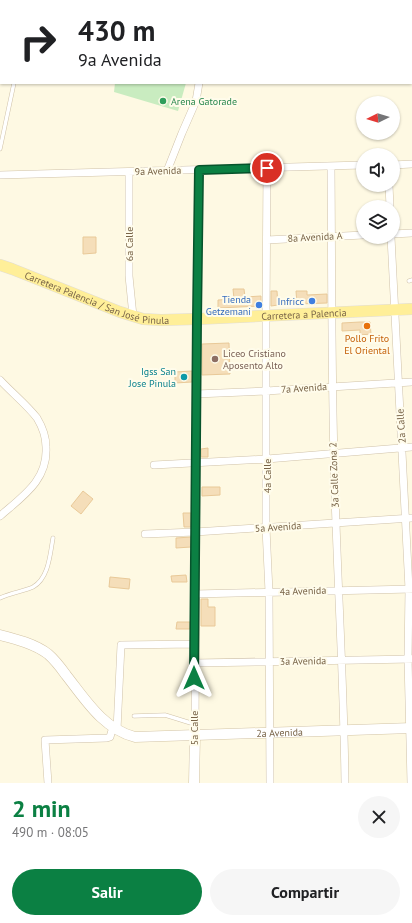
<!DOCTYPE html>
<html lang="es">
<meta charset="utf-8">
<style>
body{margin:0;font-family:"PT Sans",sans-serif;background:#f6f6f6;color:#202124;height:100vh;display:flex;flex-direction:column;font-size:15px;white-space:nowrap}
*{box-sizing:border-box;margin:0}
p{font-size:13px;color:#757577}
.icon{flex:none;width:22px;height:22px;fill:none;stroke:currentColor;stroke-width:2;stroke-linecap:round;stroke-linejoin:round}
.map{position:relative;height:783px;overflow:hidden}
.side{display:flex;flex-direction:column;background:#fff;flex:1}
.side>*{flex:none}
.banner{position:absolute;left:0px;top:0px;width:412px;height:84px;box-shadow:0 1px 3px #0004;background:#fff;color:#202124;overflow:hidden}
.needle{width:26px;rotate:265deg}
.fabs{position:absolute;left:356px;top:96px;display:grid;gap:8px}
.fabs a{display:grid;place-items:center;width:44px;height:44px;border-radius:50%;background:#fff;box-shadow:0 1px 3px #0004;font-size:20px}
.pin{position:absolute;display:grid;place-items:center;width:34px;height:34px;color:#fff;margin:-17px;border:2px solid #fff;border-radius:50%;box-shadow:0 1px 4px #0007}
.me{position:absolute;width:44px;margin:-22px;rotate:0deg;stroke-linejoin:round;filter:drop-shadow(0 0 3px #0008)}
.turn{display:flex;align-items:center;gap:14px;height:84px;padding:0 12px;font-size:18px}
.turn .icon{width:52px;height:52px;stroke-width:2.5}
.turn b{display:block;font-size:28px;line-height:34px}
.round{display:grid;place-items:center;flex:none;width:42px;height:42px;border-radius:21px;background:#f6f6f6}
.headline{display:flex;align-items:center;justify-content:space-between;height:68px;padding:0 12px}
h1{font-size:24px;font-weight:700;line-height:30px;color:#0b8043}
.primary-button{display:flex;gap:8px;margin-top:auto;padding:8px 12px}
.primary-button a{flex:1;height:46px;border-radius:24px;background:#0b8043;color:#fff;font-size:16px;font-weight:700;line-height:46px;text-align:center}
.primary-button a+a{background:#f6f6f6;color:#202124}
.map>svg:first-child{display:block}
.green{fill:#c9ecc0}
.building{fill:#f5deb9;stroke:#e9c998}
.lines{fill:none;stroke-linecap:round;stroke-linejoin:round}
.lane-casing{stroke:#d0c2a9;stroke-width:4.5}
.street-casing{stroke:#d0c2a9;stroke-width:8}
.secondary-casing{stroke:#d3c4a5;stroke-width:11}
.primary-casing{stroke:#e1ddd7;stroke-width:12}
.lane{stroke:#fff;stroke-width:3.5}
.street{stroke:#fff;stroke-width:7}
.secondary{stroke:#fff;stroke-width:10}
.primary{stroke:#ffef99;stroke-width:11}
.route-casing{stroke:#07532c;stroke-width:10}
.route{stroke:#0b8043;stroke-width:7}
.leisure-dot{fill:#2e9e5b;stroke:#fffceb;stroke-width:1.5}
.shop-dot{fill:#3f7fe0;stroke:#fffceb;stroke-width:1.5}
.food-dot{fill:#e8710a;stroke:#fffceb;stroke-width:1.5}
.education-dot{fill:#8d6e63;stroke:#fffceb;stroke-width:1.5}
.culture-dot{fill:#0f9aa8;stroke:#fffceb;stroke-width:1.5}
.labels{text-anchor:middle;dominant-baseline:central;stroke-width:4;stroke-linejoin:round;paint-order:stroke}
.leisure-label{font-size:10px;fill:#27864d;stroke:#fffceb;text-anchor:start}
.street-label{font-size:10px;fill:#786347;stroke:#fffceb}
.shop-label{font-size:10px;fill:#366cbe;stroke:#fffceb;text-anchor:end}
.food-label{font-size:10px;fill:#c56008;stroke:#fffceb}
.education-label{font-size:10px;fill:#785e54;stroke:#fffceb;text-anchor:start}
.culture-label{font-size:10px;fill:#0d838f;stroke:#fffceb;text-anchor:end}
</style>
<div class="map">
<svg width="412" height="783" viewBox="0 0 412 783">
<rect width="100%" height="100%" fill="#fef9e3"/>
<path class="green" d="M115,83H186L178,111L114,92Z"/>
<path class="building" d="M83,237H96V253L83,254Z
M233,289H244L245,297L261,296V306L218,308V300L234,299Z
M271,291H277L278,305L271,306Z
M296,291H307V295L327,294V303L297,304Z
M360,322H370L371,334L360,335V330L342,331V323Z
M229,343L230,374L202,375V344Z
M192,371V382L175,383V372Z
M208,448V457H201V449Z
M202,487H220V495L202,496Z
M83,491L93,499L81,514L71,506Z
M183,513H191V527H184Z
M191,537V547L176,548V538Z
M186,575L187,582H172L171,576Z
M110,577L130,579L129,589L109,587Z
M201,599H208V607H215V626H201Z
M177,622H190V629H176Z"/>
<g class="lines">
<defs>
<path id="lane" d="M32,1V0
M0,149L14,83
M409,281L412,280
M0,598C10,593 25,591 33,587C49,578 50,554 53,538
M134,716L165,715L194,724"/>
<path id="street" d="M219,1V0
M393,165L412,164
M331,166C332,285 331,404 336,523C339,610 344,696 345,783
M267,168L266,316V528L269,592L270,783
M167,171L182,133L196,101L199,83
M129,172V276L133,316
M0,175L363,165
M389,185L390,207
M393,234L412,233
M391,237L409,589L408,659L411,783
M267,240L363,235
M0,380C12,393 26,404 37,418C43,428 46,436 46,447C48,480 23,496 0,516
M196,394L266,391L412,382
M154,465L267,459L412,447
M145,534L195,532L412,518
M195,594L412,589
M195,663L412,659
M117,730L121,645L195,644
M195,735L197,319L199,170
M48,783L45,740L107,738L110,737L113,727"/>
<g id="secondary">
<path id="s1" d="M0,635C16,639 35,644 48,654C55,660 61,668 66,675C85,699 103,729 135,737L412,728"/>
<path d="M194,783L195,735"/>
</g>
<g id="primary">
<path id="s2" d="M0,265L12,269L120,312L143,319L161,320L197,319L412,309"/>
</g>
</defs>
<use href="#lane" class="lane-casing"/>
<use href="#street" class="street-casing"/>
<use href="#secondary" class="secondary-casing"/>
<use href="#primary" class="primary-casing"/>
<use href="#lane" class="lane"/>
<use href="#street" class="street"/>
<use href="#secondary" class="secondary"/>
<use href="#primary" class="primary"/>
</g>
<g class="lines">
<defs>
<path id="route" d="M194,678L197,319L199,170L267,168"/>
</defs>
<use href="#route" class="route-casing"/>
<use href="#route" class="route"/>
</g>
<circle class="leisure-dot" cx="163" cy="101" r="4"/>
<g class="shop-dot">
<circle cx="312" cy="301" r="4"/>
<circle cx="259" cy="305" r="4"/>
</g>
<circle class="food-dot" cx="367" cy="326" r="4"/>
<circle class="education-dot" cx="215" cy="359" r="4"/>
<circle class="culture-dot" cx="184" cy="377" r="4"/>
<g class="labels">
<g class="leisure-label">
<text x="171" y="101">Arena Gatorade</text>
</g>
<g class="street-label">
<text transform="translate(158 171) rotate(-2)">9a Avenida</text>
<text transform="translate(315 237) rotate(-3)">8a Avenida A</text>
<text transform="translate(129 244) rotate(-90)">6a Calle</text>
<text stroke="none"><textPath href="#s2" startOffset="103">Carretera Palencia / San José Pinula</textPath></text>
<text stroke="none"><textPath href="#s2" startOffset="314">Carretera a Palencia</textPath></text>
<text transform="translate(304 388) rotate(-4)">7a Avenida</text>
<text transform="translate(401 426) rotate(-94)">2a Calle</text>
<text transform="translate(334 475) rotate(-92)">3a Calle Zona 2</text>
<text transform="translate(267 476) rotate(-90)">4a Calle</text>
<text transform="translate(278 527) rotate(-4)">5a Avenida</text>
<text transform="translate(303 591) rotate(-2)">4a Avenida</text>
<text transform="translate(303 661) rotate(-1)">3a Avenida</text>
<text transform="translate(194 728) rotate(-90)">5a Calle</text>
<text stroke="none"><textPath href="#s1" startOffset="319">2a Avenida</textPath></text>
</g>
<g class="shop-label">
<text x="251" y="299">Tienda<tspan x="251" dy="12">Getzemani</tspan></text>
<text x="304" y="301">Infricc</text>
</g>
<g class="food-label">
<text x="367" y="338">Pollo Frito<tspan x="367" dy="12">El Oriental</tspan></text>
</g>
<g class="education-label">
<text x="223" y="353">Liceo Cristiano<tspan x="223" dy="12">Aposento Alto</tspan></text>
</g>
<g class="culture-label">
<text x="176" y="371">Igss San<tspan x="176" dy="12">Jose Pinula</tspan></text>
</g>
</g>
</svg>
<div class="fabs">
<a><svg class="needle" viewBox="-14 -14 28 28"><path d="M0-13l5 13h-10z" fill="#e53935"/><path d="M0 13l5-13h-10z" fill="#757577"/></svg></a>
<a><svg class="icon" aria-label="sound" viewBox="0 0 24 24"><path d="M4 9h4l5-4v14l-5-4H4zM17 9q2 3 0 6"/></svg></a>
<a><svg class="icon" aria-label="layers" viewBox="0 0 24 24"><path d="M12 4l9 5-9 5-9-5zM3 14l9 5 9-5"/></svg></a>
</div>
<div class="pin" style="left:267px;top:168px;background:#d93025"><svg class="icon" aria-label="arrive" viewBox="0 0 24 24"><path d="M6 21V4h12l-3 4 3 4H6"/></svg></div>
<svg class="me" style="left:194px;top:678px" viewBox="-20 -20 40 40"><path d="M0-17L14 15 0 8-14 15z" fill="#0b8043" stroke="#fff" stroke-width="4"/></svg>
<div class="banner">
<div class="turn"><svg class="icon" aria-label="right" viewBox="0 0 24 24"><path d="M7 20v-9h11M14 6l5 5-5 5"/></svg><div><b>430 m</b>9a Avenida</div></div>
</div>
</div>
<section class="side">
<div class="headline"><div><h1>2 min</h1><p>490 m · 08:05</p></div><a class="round"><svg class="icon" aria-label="close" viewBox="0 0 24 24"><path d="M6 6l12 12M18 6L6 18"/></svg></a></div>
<div class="primary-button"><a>Salir</a><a>Compartir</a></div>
</section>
